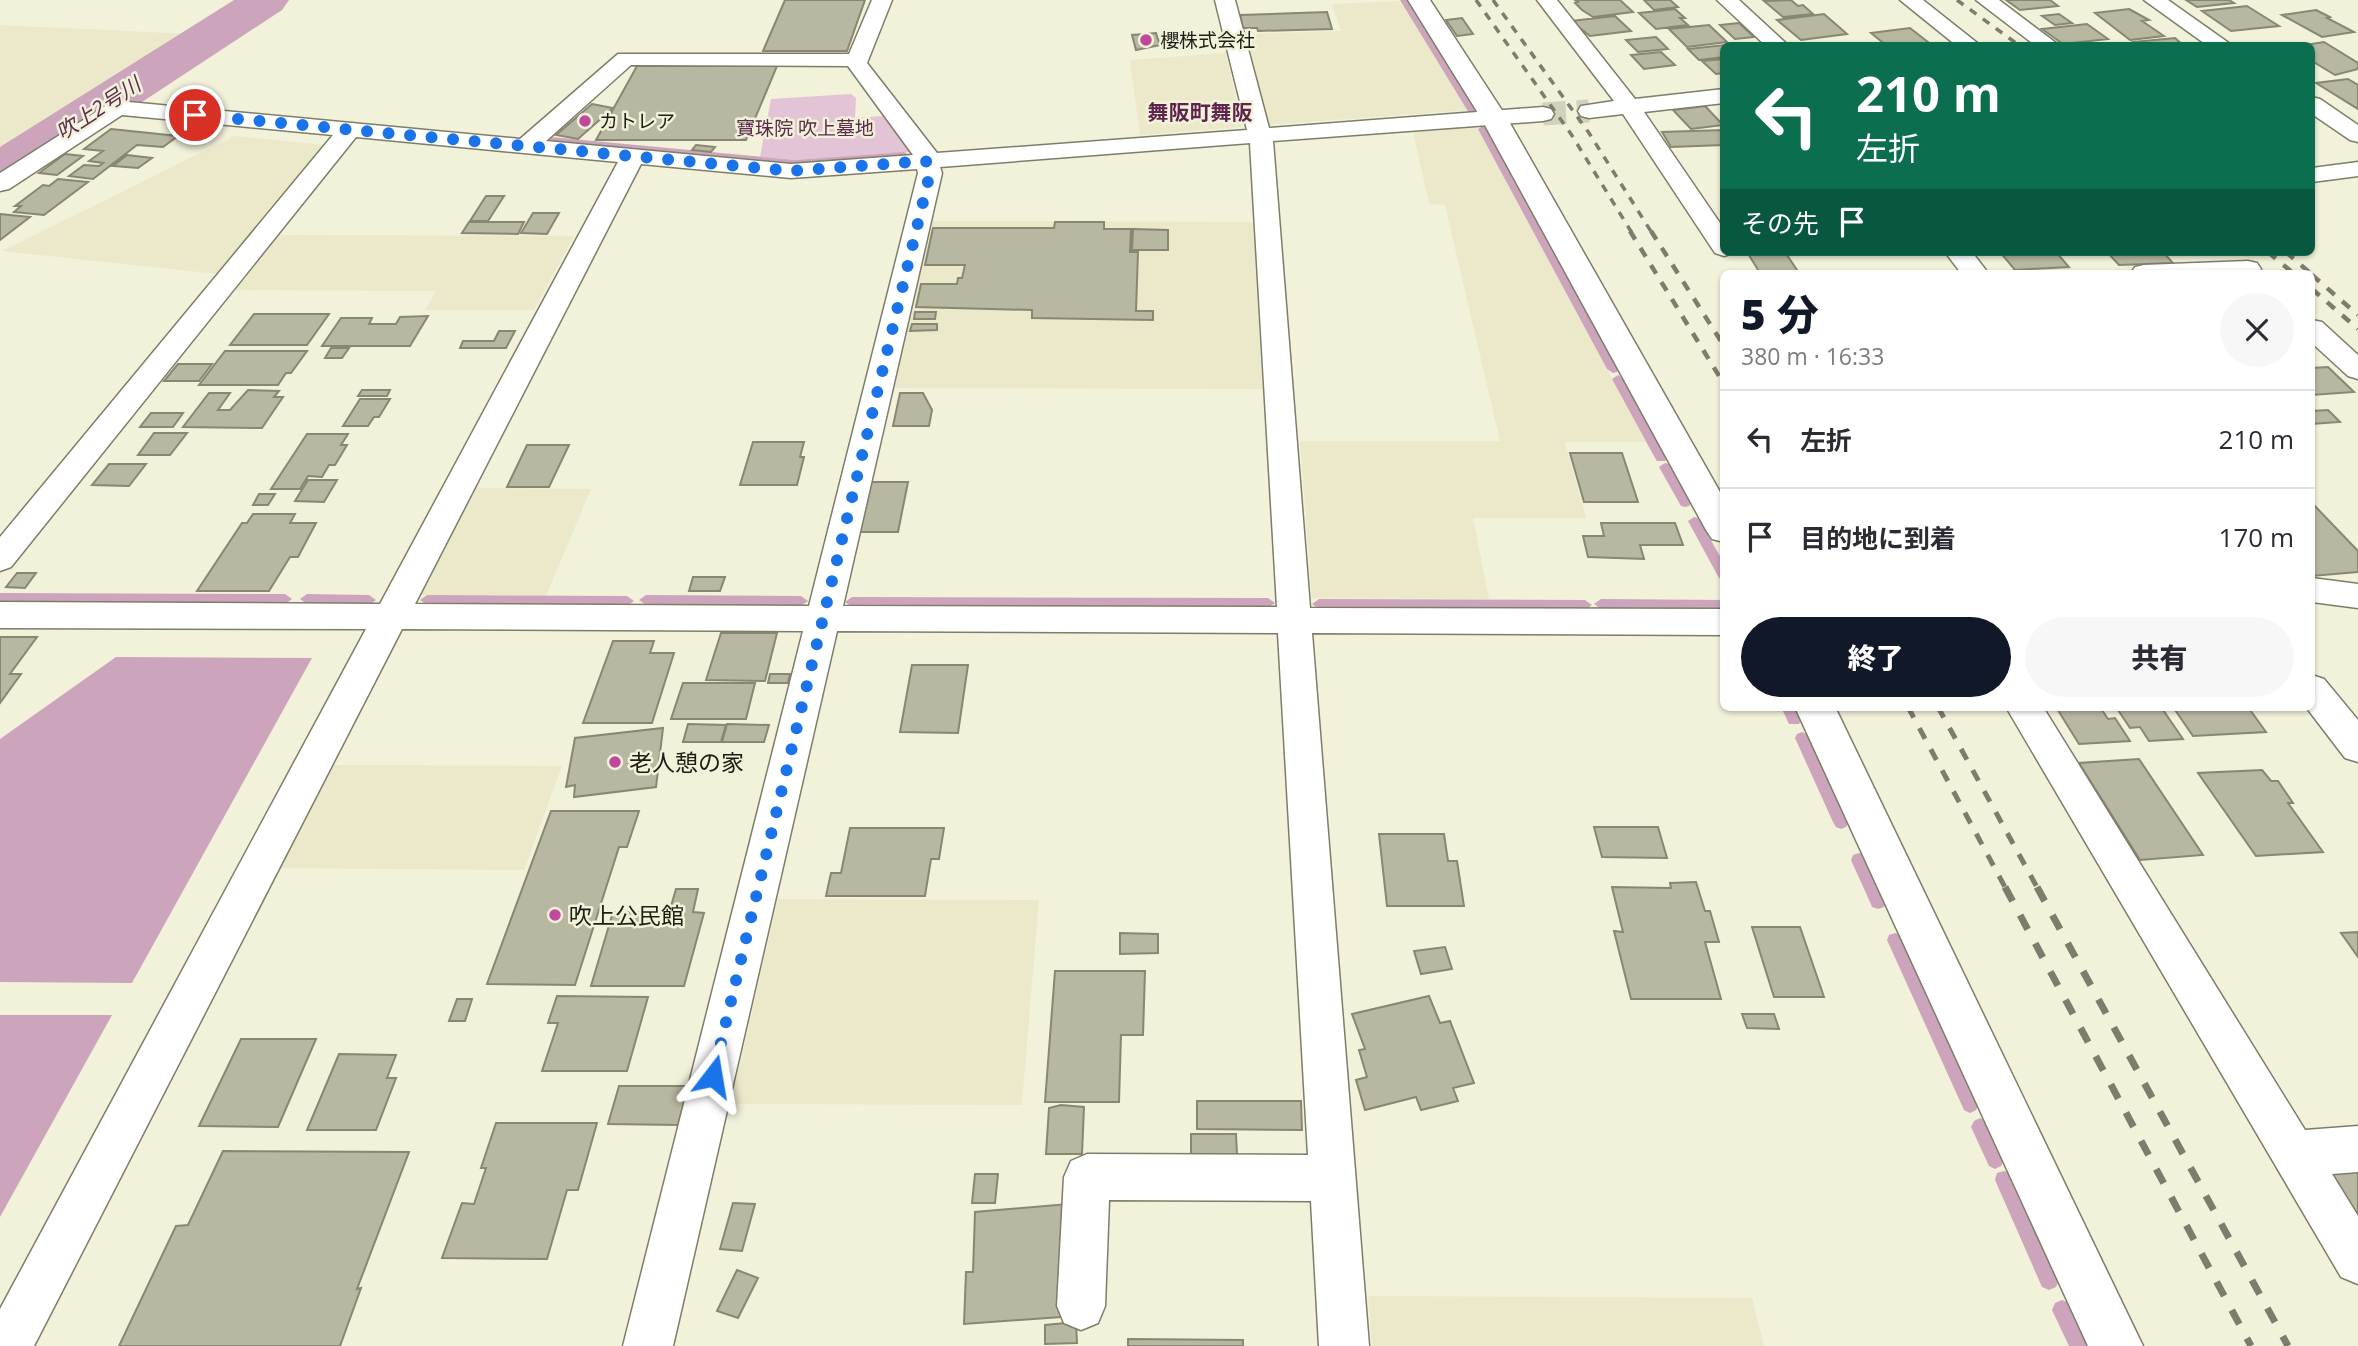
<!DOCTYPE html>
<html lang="ja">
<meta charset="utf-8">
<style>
body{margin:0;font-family:"Open Sans","Noto Sans JP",sans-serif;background:#f7f7f7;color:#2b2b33;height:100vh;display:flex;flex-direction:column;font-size:26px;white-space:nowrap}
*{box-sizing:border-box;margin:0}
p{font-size:23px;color:#7c7c81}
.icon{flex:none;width:38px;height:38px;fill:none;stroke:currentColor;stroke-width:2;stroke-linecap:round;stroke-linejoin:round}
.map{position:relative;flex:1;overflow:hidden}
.sheet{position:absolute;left:1720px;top:270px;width:595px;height:441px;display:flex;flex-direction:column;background:#fff;border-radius:10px;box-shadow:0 2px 5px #0004}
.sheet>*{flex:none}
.guide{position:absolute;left:1720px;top:42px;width:595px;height:214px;border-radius:10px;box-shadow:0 2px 5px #0004;background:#0b6e4f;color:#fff;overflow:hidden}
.pin{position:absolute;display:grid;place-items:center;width:60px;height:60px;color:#fff;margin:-30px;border:4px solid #fff;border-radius:50%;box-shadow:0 2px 7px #0007}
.me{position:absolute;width:77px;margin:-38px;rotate:14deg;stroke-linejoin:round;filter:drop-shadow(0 0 5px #0008)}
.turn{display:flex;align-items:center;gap:24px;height:147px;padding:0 21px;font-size:32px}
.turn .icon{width:91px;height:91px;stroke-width:2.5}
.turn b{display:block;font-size:49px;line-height:60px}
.then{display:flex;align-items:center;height:66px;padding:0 21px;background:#0003;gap:14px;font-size:26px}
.round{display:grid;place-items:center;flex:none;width:74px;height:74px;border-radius:37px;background:#f7f7f7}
.head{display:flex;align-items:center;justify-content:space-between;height:119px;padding:0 21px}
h1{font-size:42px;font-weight:800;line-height:52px;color:#111827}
.button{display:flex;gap:14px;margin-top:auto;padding:14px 21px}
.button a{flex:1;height:80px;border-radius:42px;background:#111827;color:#fff;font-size:28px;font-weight:800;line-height:80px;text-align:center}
.button a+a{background:#f7f7f7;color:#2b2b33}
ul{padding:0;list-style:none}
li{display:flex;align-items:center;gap:21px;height:98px;padding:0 21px;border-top:2px solid #e1e1e2}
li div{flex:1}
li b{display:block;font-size:26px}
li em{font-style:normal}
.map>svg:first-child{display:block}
.built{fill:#ebe9ca}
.green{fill:#e3c4d6}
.water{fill:#cca5bd}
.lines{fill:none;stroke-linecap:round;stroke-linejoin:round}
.stream{fill:#cca5bd;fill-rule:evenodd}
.river{fill:#cca5bd;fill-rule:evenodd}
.building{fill:#b8b7a1;stroke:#888772;stroke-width:2}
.minor-tunnel{stroke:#d2d1bc;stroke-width:23;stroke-dasharray:23 11;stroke-linecap:butt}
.minor-casing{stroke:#7e7d68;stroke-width:3}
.tertiary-casing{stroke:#7e7d68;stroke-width:3}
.minor{fill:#fff;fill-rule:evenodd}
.tertiary{fill:#fff;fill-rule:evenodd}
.rail-far3{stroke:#7d7c6d;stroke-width:3.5;stroke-dasharray:8 8;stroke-linecap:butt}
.rail-far2{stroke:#7d7c6d;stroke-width:4.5;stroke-dasharray:10 10;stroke-linecap:butt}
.rail-far1{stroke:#7d7c6d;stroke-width:5;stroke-dasharray:12 12;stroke-linecap:butt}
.rail{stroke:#7d7c6d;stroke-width:7;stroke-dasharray:16 16;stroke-linecap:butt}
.route{stroke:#1a73e8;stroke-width:12;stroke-dasharray:0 21.6}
.poi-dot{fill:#c1499d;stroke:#f2f1da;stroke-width:2.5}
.labels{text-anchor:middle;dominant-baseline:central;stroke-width:5;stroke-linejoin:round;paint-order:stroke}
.far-poi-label{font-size:19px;fill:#1e1d15;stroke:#f2f1da;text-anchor:start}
.far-park-label{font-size:19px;fill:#5c2b4c;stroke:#f2f1da}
.far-water-label{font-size:21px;font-style:italic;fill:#5e2d4e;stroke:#f2f1da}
.far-neighbourhood-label{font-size:21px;font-weight:bold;fill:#5f244c;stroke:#f2f1da}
.poi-label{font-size:23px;fill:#1e1d15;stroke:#f2f1da;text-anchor:start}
</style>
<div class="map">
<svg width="2358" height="1346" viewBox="0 0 2358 1346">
<rect width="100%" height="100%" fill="#f2f1da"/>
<path class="built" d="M1401,1L1468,110L1268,125L1246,34L1341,31L1332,4Z
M0,25L190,34L0,154Z
M1226,53L1242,127L1140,135L1130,60Z
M1477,126L1646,442H1565L1586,518H1473L1489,599L1312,598L1300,441H1500L1445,205L1429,204L1413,131Z
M235,136L324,145L218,274L2,251Z
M932,221L1253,222L1262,389L894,388Z
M274,235L574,236L534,310H425L436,291L230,290Z
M474,488L591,489L546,596L419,595Z
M333,765L562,766L524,870L280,868Z
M778,899L1039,900L1022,1105L731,1104Z
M1368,1296L1752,1298L1764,1346H1372Z"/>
<path class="green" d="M244,0H260L0,166V154Z
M851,94L856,98L855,118L883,116L910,152L796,160L760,157L771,99Z"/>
<path class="water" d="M116,657L312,658L132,983L0,982V739Z
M0,1015H112L0,1217Z"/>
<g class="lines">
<path class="stream" d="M1400,0H1408L1479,113L1477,115L1469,113Z
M1483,126L1488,129L1619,369L1617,372L1613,373L1607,369L1478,129Z
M551,137L795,160L904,152L909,155L904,158L795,166L548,142V138Z
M1618,375L1624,379L1667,458L1665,461H1657L1655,458L1612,379Z
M1665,463L1669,464L1691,503L1689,506L1685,507L1681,506L1659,467Z
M1694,517L1698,518L1724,563V580L1719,578L1688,521Z
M0,593L285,594L292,599L285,604L0,603Z
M307,594L369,595L376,600L369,605L307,604L300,599Z
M427,595L627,596L634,601L627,606L427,605L420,600Z
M646,595L801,596L808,601L801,606L646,605L639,600Z
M852,597L1268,598L1275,603L1268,608L852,607L845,602Z
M1319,599L1585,600L1592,605L1585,610L1319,609L1312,604Z
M1601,599L1724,600V610L1601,609L1594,604Z
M1781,707H1795L1801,720L1799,724H1789Z
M1802,732L1807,734L1809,738L1849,822L1846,827L1841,829L1836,827L1833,822L1795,738L1797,734Z
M1859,853L1865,855L1867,860L1886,902L1884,907L1878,909L1872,907L1870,902L1851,860L1853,855Z
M1895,933L1901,935L1976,1098L1979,1104L1976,1110L1970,1113L1964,1110L1887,940L1889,935Z
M1980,1118L1986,1121L2004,1160L2001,1166L1995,1169L1989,1166L1971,1127L1974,1121Z
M2004,1171L2011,1173L2059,1280L2056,1287L2049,1290L2042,1287L1995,1180L1997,1173Z
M2062,1300L2069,1303L2089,1346H2069L2052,1310L2055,1303Z"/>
<path class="river" d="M234,0H289L282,10L19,183L0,188V147Z"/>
</g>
<path class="building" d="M785,0H865L847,51H763Z
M1575,0H1620L1633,12L1593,17L1582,10L1575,3L1578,2Z
M1644,0H1670L1678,7L1654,10Z
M1791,0L1798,6L1803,5L1813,14L1783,17L1764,1Z
M2006,0H2050L2058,6L2020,10Z
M2186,0H2229L2234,3L2197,7Z
M2247,6L2279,26L2231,31L2202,11Z
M1675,9L1685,18H1680L1688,25L1656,29L1639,13Z
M2129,9L2149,20L2142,21L2164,36L2130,40L2095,13Z
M2316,10L2330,17L2327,18L2354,32L2322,37L2282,15Z
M1327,12L1332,29L1258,31L1257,28H1243L1240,15Z
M1824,14L1847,34L1801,40L1777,20Z
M2059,14L2072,23L2055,25L2042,16Z
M1615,16L1631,31L1590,36L1571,21Z
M1462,18L1473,34L1457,36L1446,20Z
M1739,23L1754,37L1735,39L1720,25Z
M2087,24L2108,39L2063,44L2042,29Z
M1709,25L1727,42L1687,47L1669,29Z
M1910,28L1933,46H1887L1871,33Z
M1156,33L1160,45L1136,50L1132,35Z
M1656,37L1668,49L1638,52L1626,40Z
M2175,38L2184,46H2137L2133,42Z
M2324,42L2358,63V69L2335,75L2312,61V46H2299Z
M1725,45L1724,57L1699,60L1688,49Z
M1661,52L1675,65L1644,69L1631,55Z
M1724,59V73L1716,74L1702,61Z
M637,66H777L746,140H596Z
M2348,79L2358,85V109L2316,83Z
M592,104L613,108L578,139L556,135Z
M1705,106L1723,125L1691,129L1673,110Z
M111,129L178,136L163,147L137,145L93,179L69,176L84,165L99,166L103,163L89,161L103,151L84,149Z
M1724,130V145L1671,147L1662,132Z
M696,145L715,147L711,152L692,150Z
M65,154L83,156L57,175L39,173Z
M127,155L152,158L138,168L113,166Z
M58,179L88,182L44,215L14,212L21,206H15L43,185L49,186Z
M486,196H504L488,221H470Z
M533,213H559L547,234L521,233Z
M0,214L30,217L0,240Z
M469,222H524L518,234L462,233Z
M1055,222H1104V229H1131L1130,252H1138L1136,311H1153V320L1032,318V310L916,307L921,284H957L958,278H962L965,265H925L933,228H1054Z
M1133,229L1168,230V250H1132Z
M1747,252H1785L1799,273H1760Z
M2000,252H2056L2069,267L2015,270Z
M2107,252H2163L2173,263L2119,265Z
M915,312H936L935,319H914Z
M254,314H329L307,345H230Z
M428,316L410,346H322L341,318H372L369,324H396L400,317Z
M912,324H937V330L910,331Z
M499,331H515L506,348H460L463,341H494Z
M331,348H349L342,358H325Z
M225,351H307L291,373H286L278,385H199Z
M178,364H212L199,381H164Z
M2328,367L2354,392L2312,395V368Z
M248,390L279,391L274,397H283L262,428L183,427L209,393H230L218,410H230Z
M362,390H390L387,396H358Z
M900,393H923L932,410L929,426H893Z
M360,399H390L379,417H374L368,426H343Z
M2328,410L2340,422L2312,424V411Z
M151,413H183L173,427H140Z
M154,433H187L170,455H138Z
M307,434H348L341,445H347L335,465H329L322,477L308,476L300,489H271Z
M753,442H804L800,457H804L797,485H740Z
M527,445H569L549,487H507Z
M1570,453H1622L1638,502H1584Z
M109,464H146L129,486L92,485Z
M308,480H337L324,502L295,501Z
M870,482H908L898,532H859Z
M259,494H275L268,505H253Z
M2312,503L2358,551V572L2312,576Z
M253,514H295L290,523H316L298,557H290L269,591H197L242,523H247Z
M1601,523H1675L1683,545H1640L1644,559L1588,557L1583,536H1604Z
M17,573H36L25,588L6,587Z
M693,577H725L720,591H689Z
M721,633H777L765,681L706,680Z
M0,637H37L10,674H21L0,703Z
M613,641H654L650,653H674L652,723H583Z
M912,665H968L958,733L900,732Z
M770,674H790L788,683H768Z
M683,683H755L746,719H671Z
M2056,707H2100L2108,719L2115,718L2130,741L2079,744Z
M2116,707H2161L2183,739L2149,741L2140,727L2130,728Z
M2173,707H2248L2266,732L2193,736Z
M688,724L726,725L721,742H683Z
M727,724L769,725L764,742H722Z
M663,728L656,787L574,797L575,785L566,787L575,738Z
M2139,759L2203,855L2140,860L2079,763Z
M2262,770L2271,781H2278L2293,803H2288L2323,852L2256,856L2198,773Z
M551,811H639L627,847H619L575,985L487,984Z
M1594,827H1658L1667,858L1602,857Z
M850,828H944L939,859H931L925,896H826L831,873H841Z
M1379,834H1444L1448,861H1457L1464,906H1387Z
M1696,882L1705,911H1710L1719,942H1705L1721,999H1631L1614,931L1623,932L1612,887L1671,888L1670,883Z
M676,889H698L693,912L704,913L684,986H591L613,912L669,913Z
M1752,927H1800L1824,997H1774Z
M2358,932V957L2341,933Z
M1120,933L1158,934V953L1120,954Z
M1445,947L1452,969L1421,974L1414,951Z
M1055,971H1145L1143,1035H1121L1119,1102H1045Z
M557,996L648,997L627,1071H542L558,1023H548Z
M1429,996L1440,1023L1450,1021L1474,1083L1453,1088L1458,1101L1421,1110L1416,1097L1365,1110L1356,1080L1367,1077L1359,1050L1365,1049L1352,1014Z
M457,999H472L465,1021H449Z
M1742,1014H1774L1779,1029L1747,1028Z
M241,1039H316L278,1127L199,1126Z
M339,1054L396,1055L387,1078H396L376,1130H307Z
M619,1086H688L678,1125L608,1124Z
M1197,1101H1301L1302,1130L1197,1129Z
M1061,1105L1084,1107L1082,1154H1046L1049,1108Z
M496,1123H597L578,1190H567L547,1259L442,1258L462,1203L474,1204L486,1168H481Z
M1191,1134H1236L1237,1155H1191Z
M223,1151L409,1152L357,1289L361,1288L340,1346H119L176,1226L188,1225Z
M2358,1167V1217L2328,1169Z
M975,1174H998L995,1203H972Z
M733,1203L755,1204L742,1251L720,1249Z
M1068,1204L1061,1273V1317L964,1324L966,1272H973L975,1212Z
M737,1270L758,1278L738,1318L717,1311Z
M1076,1322L1077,1343L1045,1344V1325Z
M1128,1339L1243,1340V1346H1128Z"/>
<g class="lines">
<path class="minor-tunnel" d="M1543,114L1589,111"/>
<defs>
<path id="minor" d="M872,0H892L867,63L937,153L1247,130L1215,0H1235L1269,128L1543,107L1551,109L1554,114L1551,119L1543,121L1273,141L1310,608L1724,609V635L1312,633L1369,1346H1319L1311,1201L1109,1200L1105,1306L1098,1323L1081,1330L1064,1323L1057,1306L1064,1177L1071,1161L1087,1154L1308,1155L1278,633L837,631L673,1346H623L803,631L402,629L34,1346H0V1309L366,629L0,628V602L380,604L618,162L356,137L11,567L0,571V537L333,135L122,115L9,189L0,191V173L110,103L118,101L520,139L618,54H849ZM631,65L848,66L913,155L791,164L546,141ZM1250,143L1277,607L843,606L942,173L940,167ZM641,164L791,178L917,169L918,173L809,606L415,604Z
M1537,0H1557L1635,99L1724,89V103L1644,112L1724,229V252L1733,253L1724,256L1715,253L1623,114L1589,118L1581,116L1578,111L1581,106L1614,101Z
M1717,0H1739L1789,46H1766Z
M1900,0H1923L1981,46H1957Z
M1976,0H1999L2060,46H2036Z
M2144,0H2168L2233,46H2208Z
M2312,97L2320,99L2358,125V142L2350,140L2312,114Z
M2358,162V176L2312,182V168Z
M1945,252H1972L1988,273H1961Z
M2248,261L2257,263L2261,269L2258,273H2131L2135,267L2144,265Z
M2312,320L2322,322L2358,355V379L2348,376L2312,343Z
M2312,578L2358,584V608L2312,602Z
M2312,675L2324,679L2358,720V762L2345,758L2306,707H2312Z
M2006,707H2043L2305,1130L2358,1126V1172L2332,1174L2358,1216V1284L2341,1277Z"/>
<path id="tertiary" d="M1408,0H1430L1507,118L1724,499V542L1712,539L1706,530L1481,118Z
M1795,707H1835L2143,1346H2088Z"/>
</defs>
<use href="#minor" class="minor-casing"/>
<use href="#tertiary" class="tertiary-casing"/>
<use href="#minor" class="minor"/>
<use href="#tertiary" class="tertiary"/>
<path class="rail-far3" d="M1476,0L1571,134L1632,233
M1493,0L1589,133L1652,233
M1957,0L2020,46"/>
<path class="rail-far2" d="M1630,231L1724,384
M1651,231L1724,346
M2268,252L2293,273
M2286,252L2310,273
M2312,275L2358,315
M2312,289L2358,329"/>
<path class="rail-far1" d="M1908,707L2006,889
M1938,707L2038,889"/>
<path class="rail" d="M2005,887L2251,1346
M2037,887L2288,1346"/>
</g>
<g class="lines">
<path class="route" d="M195,115L791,171L926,161L930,173L713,1076"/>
</g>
<g class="poi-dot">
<circle cx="1146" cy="40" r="7"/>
<circle cx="585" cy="121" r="7"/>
<circle cx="615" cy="762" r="7"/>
<circle cx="555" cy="915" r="7"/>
</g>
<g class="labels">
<g class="far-poi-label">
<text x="1160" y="40">櫻株式会社</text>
<text x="599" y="121">カトレア</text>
</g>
<g class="far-park-label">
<text x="805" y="128">寶珠院 吹上墓地</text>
</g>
<g class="far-water-label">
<text transform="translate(98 108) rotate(-33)">吹上2号川</text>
</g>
<g class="far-neighbourhood-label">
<text x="1200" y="112">舞阪町舞阪</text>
</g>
<g class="poi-label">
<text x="629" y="762">老人憩の家</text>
<text x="569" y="915">吹上公民館</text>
</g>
</g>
</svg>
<div class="pin" style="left:195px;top:115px;background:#d93025"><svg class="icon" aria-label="arrive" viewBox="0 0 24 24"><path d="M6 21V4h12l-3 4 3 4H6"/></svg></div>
<svg class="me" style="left:713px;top:1076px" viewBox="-20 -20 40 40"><path d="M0-17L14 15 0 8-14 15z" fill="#1a73e8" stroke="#fff" stroke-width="4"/></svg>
<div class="guide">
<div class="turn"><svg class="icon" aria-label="left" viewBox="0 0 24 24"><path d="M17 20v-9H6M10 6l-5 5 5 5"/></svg><div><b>210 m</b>左折</div></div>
<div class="then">その先<svg class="icon" aria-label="arrive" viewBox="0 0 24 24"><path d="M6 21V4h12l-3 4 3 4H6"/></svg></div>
</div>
<section class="sheet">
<div class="head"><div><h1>5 分</h1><p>380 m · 16:33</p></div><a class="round"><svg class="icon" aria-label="close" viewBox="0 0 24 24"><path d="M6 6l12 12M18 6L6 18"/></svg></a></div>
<ul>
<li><svg class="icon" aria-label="left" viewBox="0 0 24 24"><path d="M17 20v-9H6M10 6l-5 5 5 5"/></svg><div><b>左折</b></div><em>210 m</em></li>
<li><svg class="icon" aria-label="arrive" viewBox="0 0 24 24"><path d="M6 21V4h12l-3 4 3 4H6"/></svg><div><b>目的地に到着</b></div><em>170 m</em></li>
</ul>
<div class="button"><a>終了</a><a>共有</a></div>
</section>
</div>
